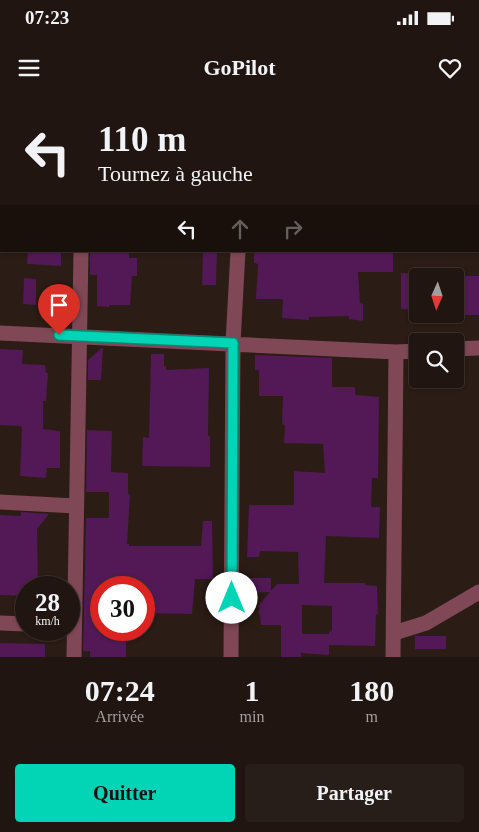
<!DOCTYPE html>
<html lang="fr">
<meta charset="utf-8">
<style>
body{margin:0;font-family:"Times New Roman",serif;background:#281e19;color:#f1f3f6;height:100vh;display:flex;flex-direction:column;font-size:19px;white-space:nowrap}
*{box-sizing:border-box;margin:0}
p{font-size:16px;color:#a29f9f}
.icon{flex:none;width:28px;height:28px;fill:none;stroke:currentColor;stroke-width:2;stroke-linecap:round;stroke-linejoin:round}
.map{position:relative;height:557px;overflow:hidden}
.sheet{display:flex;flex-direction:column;background:#201510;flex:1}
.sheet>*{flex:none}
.hud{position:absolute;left:0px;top:0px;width:480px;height:152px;box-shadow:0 1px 4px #0004,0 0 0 1px #3d3430;background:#201510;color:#f1f3f6;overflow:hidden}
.needle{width:32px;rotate:183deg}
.fabs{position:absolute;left:409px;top:168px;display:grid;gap:10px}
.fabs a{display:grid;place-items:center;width:55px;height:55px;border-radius:5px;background:#201510;box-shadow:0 1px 4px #0004,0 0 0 1px #3d3430;font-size:25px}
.speed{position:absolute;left:15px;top:476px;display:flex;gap:10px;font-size:25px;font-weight:700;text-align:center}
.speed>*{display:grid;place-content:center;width:65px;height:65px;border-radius:50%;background:#201510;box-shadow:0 1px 4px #0004,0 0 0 1px #3d3430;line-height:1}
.speed small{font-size:12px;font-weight:400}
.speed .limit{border:8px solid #d22;background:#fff;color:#111}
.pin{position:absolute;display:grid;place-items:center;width:42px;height:42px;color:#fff;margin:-51px -21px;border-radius:50% 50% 50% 0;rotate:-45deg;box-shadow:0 0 5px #0007}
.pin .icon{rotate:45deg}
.me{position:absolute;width:55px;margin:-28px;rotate:0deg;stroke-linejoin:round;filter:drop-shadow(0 0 4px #0008)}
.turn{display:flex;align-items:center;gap:18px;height:105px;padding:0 15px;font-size:22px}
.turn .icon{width:65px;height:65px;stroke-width:2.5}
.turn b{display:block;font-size:35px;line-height:42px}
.lanes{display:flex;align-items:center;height:48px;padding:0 15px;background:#0003;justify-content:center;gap:25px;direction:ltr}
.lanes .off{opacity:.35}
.eta{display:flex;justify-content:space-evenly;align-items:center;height:85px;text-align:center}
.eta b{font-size:30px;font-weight:800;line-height:35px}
.cta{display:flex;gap:10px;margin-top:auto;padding:10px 15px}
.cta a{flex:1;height:58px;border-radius:5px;background:#01d5b6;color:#111;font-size:20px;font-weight:800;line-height:58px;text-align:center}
.cta a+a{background:#281e19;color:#f1f3f6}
.status{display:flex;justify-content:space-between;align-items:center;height:35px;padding:0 25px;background:#201510;direction:ltr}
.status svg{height:14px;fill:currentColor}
header{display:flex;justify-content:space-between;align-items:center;height:65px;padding:0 15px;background:#201510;font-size:22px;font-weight:800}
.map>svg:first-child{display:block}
.building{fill:#521956;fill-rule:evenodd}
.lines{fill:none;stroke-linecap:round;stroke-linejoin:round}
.minor{stroke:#804756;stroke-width:15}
.route-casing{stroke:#018a76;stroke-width:12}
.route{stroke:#01d5b6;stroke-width:9}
</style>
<div class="status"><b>07:23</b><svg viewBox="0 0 49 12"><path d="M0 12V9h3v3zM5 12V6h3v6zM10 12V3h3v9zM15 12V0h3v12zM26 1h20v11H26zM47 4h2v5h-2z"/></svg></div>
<header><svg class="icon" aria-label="menu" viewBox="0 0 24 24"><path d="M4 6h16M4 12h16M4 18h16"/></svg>GoPilot<svg class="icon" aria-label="heart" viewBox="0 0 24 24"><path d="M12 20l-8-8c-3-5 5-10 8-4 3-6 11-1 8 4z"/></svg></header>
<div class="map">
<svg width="479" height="557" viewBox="0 0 479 557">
<rect width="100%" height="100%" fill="#2b1c15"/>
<path class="building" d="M28,151H61V166L27,164Z
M90,151H129V158H137V176H132L130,205H109V207L97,206V175H90Z
M203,151H217L216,185H202Z
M254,151H393V172H358L360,203L363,204V221L349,219V216L309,217V220L282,218L283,199H256L258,164L254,163Z
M401,173L418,174V210L401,209Z
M459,176H479V215H459Z
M24,178L36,179V205L23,204Z
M103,247L101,280H88V260Z
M0,249L23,250L22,264L45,265L46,273H48L46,301H43V329L60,331V368H47L46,378L20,376L22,328L21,326L0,325Z
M151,254H164V266H166V270L209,268L208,336H210V367L142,366L143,337L149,338Z
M255,255L332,258V287H355V295L379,297L378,378H372L371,407H380L379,438L326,436L324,483H365V485L377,486L378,514H376L375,546L329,545V555L301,553V557H281V525H261L260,515L258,512L260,508L258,506L270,492L250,493V478H271V491L277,484H299L298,452L260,451L259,457H247L249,405H294V371L325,373L323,344L284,343L285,325L282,324L283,296H259V270H255ZM302,505L332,506V531L329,532V534H302Z
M87,330L112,331L111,372L128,373V394H130L127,444H129V446H201L203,421H212L213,479H195L192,514L144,513V488H101V530H126V557H90V551H83L86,418H109V392H86Z
M21,412L49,414L37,429L38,488H26V496L0,495V415L21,416Z
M415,536H446V549H415Z
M0,543L45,544V557H0Z"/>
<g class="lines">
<path class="minor" d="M241,0V1
M83,1V0
M0,74H1
M0,233L396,252L418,251
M455,249L479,248
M0,402L76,406
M0,523L26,524
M394,533L426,523L479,492
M74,557L81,151
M231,557L233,243L238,151
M393,557L396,252"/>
</g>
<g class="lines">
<defs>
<path id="route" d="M59,235L233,243L232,498"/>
</defs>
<use href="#route" class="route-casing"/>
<use href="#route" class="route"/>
</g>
</svg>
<div class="fabs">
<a><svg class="needle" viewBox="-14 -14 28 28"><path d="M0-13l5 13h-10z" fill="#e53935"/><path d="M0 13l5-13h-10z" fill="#a29f9f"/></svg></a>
<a><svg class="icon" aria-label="search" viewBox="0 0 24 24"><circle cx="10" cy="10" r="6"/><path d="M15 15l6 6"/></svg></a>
</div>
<div class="speed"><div>28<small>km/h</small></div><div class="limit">30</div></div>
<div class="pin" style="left:59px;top:235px;background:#d93025"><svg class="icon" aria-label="arrive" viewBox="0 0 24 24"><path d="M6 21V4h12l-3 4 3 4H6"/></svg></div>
<svg class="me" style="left:232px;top:498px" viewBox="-20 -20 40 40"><circle r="19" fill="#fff"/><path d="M0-13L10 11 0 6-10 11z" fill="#01d5b6"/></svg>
<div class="hud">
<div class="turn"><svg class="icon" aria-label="left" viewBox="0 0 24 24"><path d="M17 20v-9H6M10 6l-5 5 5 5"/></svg><div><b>110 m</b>Tournez à gauche</div></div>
<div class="lanes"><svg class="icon" aria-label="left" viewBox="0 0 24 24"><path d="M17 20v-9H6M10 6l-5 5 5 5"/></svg><svg class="icon off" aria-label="ahead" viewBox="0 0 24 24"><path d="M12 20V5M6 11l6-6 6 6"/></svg><svg class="icon off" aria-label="right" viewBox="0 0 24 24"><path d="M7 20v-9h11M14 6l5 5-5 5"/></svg></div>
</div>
</div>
<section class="sheet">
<div class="eta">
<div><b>07:24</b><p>Arrivée</p></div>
<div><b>1</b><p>min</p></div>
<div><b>180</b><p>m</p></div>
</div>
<div class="cta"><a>Quitter</a><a>Partager</a></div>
</section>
